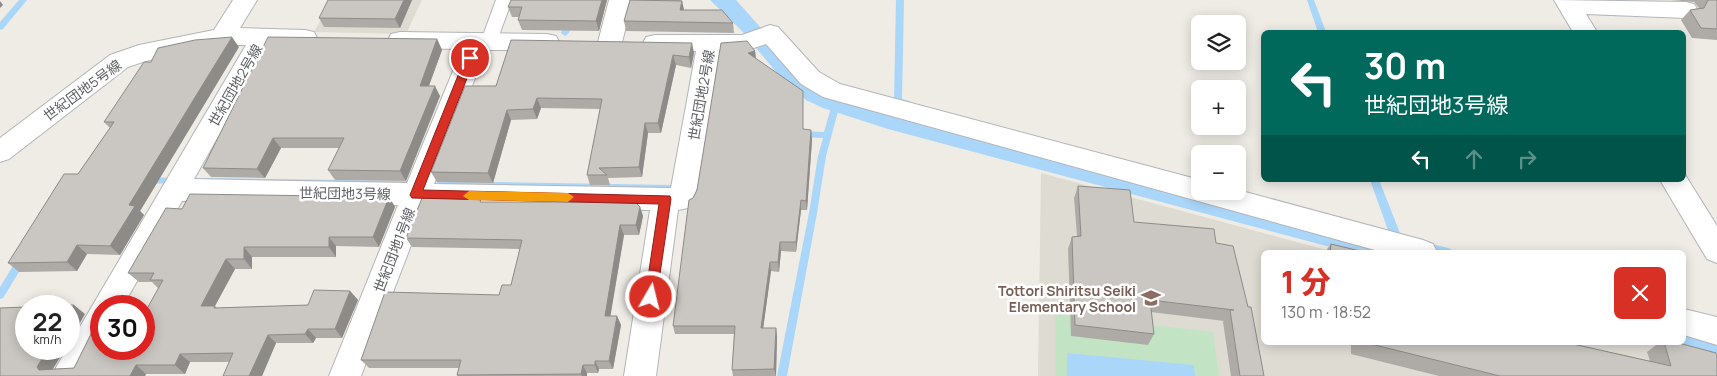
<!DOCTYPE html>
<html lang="ja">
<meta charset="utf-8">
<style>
body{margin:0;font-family:Manrope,"Noto Sans JP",sans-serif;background:#f2f2f2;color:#222;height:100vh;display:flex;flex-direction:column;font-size:19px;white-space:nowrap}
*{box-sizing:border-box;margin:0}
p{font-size:16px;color:#767676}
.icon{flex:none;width:28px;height:28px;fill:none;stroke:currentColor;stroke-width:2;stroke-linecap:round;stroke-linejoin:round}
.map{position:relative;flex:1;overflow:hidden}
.details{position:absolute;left:1261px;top:250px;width:425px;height:95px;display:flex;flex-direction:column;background:#fff;border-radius:8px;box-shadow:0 2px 12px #0003}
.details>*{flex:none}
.hud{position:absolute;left:1261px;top:30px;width:425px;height:152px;border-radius:8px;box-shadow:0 2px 12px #0003;background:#00695c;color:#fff;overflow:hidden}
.buttons{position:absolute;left:1191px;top:15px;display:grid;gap:10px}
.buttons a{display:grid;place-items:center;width:55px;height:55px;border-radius:8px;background:#fff;box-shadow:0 2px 12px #0003;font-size:25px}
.speed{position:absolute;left:15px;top:295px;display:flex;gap:10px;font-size:25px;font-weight:700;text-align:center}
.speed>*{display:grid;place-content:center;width:65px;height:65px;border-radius:50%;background:#fff;box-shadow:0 2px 12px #0003;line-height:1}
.speed small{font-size:12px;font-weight:400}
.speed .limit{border:8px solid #d22;background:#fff;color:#111}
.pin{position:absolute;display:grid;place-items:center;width:42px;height:42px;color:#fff;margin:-21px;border:2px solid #fff;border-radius:50%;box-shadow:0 1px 5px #0007}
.me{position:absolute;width:55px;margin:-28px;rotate:8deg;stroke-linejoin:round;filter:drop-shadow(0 0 4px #0008)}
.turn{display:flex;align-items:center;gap:18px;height:105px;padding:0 20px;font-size:22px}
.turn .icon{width:65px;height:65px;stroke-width:2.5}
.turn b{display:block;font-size:35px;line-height:42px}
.lanes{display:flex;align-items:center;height:48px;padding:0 20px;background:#0003;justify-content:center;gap:25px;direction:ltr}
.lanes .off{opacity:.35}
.round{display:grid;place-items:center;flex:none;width:52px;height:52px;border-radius:8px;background:#f2f2f2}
.overview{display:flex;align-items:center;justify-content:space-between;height:85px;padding:0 20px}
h1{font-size:30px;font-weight:800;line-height:38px;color:#d93025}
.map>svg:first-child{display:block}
.education{fill:#dedbd3}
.green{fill:#c3e4c4}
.water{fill:#aad6f9}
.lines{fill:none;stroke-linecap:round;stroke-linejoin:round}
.stream{fill:#aad6f9;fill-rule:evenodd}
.lane-casing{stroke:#b2b5b9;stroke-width:2}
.street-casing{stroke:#b2b5b9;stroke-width:2}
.lane{fill:#fff;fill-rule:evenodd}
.street{fill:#fff;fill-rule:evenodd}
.wall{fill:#aeaba7}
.shaded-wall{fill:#8d8b88}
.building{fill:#cac7c2;stroke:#8d8b88}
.route{fill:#d93025;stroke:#8d1f18}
.slow{fill:#f59e0b}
.labels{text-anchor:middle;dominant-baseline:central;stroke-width:5;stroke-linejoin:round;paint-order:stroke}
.street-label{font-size:14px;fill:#5d6065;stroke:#fff}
.education-label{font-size:14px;font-weight:bold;fill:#785e54;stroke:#fff;text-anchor:end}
</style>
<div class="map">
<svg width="1717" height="376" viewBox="0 0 1717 376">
<rect width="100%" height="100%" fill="#eeece5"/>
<path class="education" d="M332,0H422L406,34L314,32Z
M1041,173L1334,252H1264V342H1659L1717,359V376H1038Z"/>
<path class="green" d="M1055,314L1213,332L1219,376H1055Z"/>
<path class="water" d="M710,0H736L802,74L1170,191L1400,252H1349L888,129L823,108L806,100L782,79L741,30Z
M1307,0H1314L1326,32H1318Z
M194,178L407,181L399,187L198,185Z
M1370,180H1379L1400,233L1388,230Z
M435,181L673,185L668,191L442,187Z
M1684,327L1717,337V354L1674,343L1684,342Z
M1067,353L1194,365L1195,376H1067Z"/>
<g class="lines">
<path class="stream" d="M19,0H27L3,29L0,30V22Z
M571,0H579L569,33L565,36L561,33Z
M896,0H904L902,99L909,101L910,103L906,106L895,103L894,101Z
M836,101L840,104L826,156L817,213L787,376H777L809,213L818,156L823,138L800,137L796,134L800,131L824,132L832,104Z
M147,177L172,178L175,179L176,181L175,183L172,184L147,183L144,182L143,180L144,178Z
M1424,242L1448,248L1451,249L1453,252H1435L1421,249L1419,246L1421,243Z
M22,255L25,256L27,259L25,262L3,298L0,299V287L19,256Z"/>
<defs>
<path id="lane" d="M496,0H512L497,41L495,45H483L481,41Z"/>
<path id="street" d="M233,0H257L240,28L305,30L314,32L317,38L314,44L305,46L270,45L194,179L407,183L462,49L400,48L391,46L388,40L391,34L400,32L547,34L556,36L559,42L556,48L547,50H486L434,184L671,188L696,51H655L646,49L643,43L646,37L655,35H742L770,25L778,27L819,72L840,84L1200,180V191L1238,190L1423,240L1433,244L1437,252H1382L823,97L801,84L766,44L744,51H721L697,199L693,207L678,210L656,376H624L650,210L426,206L361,376H329L398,205L182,201L123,306H101V344L84,376H51L246,45C210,44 162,55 128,67L9,159L0,162V138L110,55L139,45L214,30Z
M609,0H633L622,42L619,48L610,50L601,48L598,42Z
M1554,0L1686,2L1694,4L1698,10L1694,16L1686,18L1586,14L1597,32H1573Z
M1684,173L1717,226V263L1707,259L1660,180H1684Z
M1684,309L1717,317V345L1684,335Z"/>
</defs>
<use href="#lane" class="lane-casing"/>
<use href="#street" class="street-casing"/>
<use href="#lane" class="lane"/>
<use href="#street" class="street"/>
</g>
<path class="wall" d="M412,0L400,28L324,27L319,18Z
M607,0L599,31L522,30L518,20L519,17H512L508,7Z
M630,0H681L682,1L684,10L733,23L734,33L626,31L624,21Z
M1671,0H1717V40L1692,38L1681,20L1690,10L1699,8L1694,2Z
M437,39L442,50L429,86L440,96L406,181L335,180L328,170L339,148H281L265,178L211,177L203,168Z
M511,40L694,53L691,68L676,65L661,133H648L642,177L608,178L610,185H590L587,175L600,109L541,108L537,119L511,120L493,183L437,182L431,172L496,86Z
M239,47L140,211L144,215L120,255L87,254L77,271L19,272L8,263L78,174L110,128L104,122Z
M755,51L756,59L803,101V130H811L812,140L807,210H801L796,252L781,251L779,272L771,271L763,328H776L777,337L776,376H733L732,370L734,334H675L673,326L693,198Z
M1078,186L1134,222L1216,243L1264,376H1231L1223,322L1224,321L1151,312L1154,334L1148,345L1071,336L1068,249L1072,237L1077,236L1074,198Z
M389,197L395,207L379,247L336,246V257H252V269H235L215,306L217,308L308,305L350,291L358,300L342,338H316L313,343H276L262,376H223L230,362H190L185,374H146L145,376H0L65,349L53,369L74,368L144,349L158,288L152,282H139L128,273L182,209Z
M482,202L640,207L643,216L639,235H624L610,316H617L621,325L613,369H599L598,373H587V376H457L459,368H369L361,360L499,295L511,285L520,249L412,247L406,238Z
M1331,244L1364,252H1325Z
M1351,342H1564L1650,361L1647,352L1660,342H1675L1717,376H1439L1351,354Z"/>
<path class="shaded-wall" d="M404,0H412L400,28L395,19Z
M602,0H607L599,31L596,21Z
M0,1L3,5L0,8Z
M682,1L684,10H680Z
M232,37L239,47L140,211L144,215L120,255L110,246L129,205Z
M437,39L442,50L425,96L420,86Z
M692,43L694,53L691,68L689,57Z
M755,51L756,61L748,53Z
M673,55L676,65L661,133L658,123Z
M435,86L440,96L406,181L400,171Z
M537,98L541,108L537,119L533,109Z
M507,110L511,120L493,183L488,173Z
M645,123L648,133L642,177L639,167Z
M811,130L812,140L807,210L806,201Z
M273,138L281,148L265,178L257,169Z
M389,197L395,207L379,247L373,237Z
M801,200V210L796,252V242Z
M640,207L643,216L639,235L636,225Z
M620,225L624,235L609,325L605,316Z
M329,237L336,246V257L329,247Z
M780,242L781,251L779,272L778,262Z
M77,245L87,254L77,271L67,262Z
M244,247L252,257V269L244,259Z
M226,259L235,269L210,315L201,306Z
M770,262L771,271L762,337L761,328Z
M350,291L358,300L342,338L335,329Z
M74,305L85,314L69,342V314Z
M617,316L621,325L613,369L609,361Z
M776,328L777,337L776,376L774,369Z
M308,329L316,338L313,343L305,334Z
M268,335L276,343L262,376H249Z
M48,349H65L49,375L39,370L37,367Z
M180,354L190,362L185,374L175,365Z
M595,361L599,369L598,373L595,365Z
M136,365L146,374L145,376H130Z
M583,365L587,373V376H582L581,374Z"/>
<path class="building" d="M328,0H404L395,19L319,18Z
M511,0H602L596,21L518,20L522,7H508Z
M630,0L682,1L680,10H722L733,23L624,21Z
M1708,0H1717V29L1701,28L1690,10L1704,8Z
M232,37L129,205L135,206L110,246L77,245L67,262L8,263L64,174H78L114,122H104L144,62H151L158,48L195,40Z
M268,37L437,39L420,86H435L400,171L328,170L344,138H273L257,169L203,168Z
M511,40L692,43L689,57L673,55L658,123H645L639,167L599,168L607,175H587L602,99L537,98L533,109L507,110L488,173L431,172L465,86H496Z
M747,41L755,51L748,53L803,91V129L811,130L806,201L801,200L796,242H780L778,262H770L761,328H776L774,369L732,370L735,326H673L689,200L693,198L697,190L721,43Z
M1078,186L1130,190L1134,222L1214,229L1216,243L1233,246L1248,307H1251L1264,376H1240L1230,310H1234L1150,300L1154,334L1075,325L1072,237L1081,236Z
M190,194L389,197L373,237H329V247H244V259H226L201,306H215L214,308L308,305L314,290L350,291L335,329H308L305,334L268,335L249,376H223L233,353L180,354L175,365H136L130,376H0V308L26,307V349H48L37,367L39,370L74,368L92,332H101V349H144V314L163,280H150L154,273H128L166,208L182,209Z
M422,198L481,199L480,202H635L640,207L636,225H620L605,316H617L609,361H595V365H583L581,374L457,375L461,360H361L385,292L499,295L502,285H511L522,240L406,238Z
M1331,244L1364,252H1330Z
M74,305L69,314V306H44Z
M1363,342H1564L1671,366L1664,342H1675L1716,353L1717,355V376H1500Z"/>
<path class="route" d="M470,54L475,58L423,190L670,196L671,199L656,301L651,303L645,297L659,204L412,198L410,195L465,58Z"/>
<path class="slow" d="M469,191L568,193L574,197L568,202L469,200L463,196Z"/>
<defs>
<symbol id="school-bare" viewBox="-9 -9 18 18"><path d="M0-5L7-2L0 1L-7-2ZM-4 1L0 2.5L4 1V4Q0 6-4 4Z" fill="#8d6e63" stroke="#fff" stroke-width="2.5" paint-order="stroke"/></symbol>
</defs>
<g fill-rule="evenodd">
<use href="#school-bare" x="1137" y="284" width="28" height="28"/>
</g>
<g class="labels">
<g class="street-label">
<text transform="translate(235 85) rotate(-60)">世紀団地2号線</text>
<text transform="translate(82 90) rotate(-36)">世紀団地5号線</text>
<text transform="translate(701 95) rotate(-80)">世紀団地2号線</text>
<text transform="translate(345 193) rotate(1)">世紀団地3号線</text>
<text transform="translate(394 250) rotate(-69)">世紀団地1号線</text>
</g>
<g class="education-label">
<text x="1136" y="290">Tottori Shiritsu Seiki<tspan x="1136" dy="16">Elementary School</tspan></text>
</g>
</g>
</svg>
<div class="buttons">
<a><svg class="icon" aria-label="layers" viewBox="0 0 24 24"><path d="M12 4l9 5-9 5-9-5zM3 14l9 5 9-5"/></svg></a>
<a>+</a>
<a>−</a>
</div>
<div class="speed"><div>22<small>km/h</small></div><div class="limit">30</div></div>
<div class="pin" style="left:470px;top:58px;background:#d93025"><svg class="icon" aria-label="arrive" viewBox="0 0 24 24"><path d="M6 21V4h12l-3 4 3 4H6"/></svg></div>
<svg class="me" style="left:651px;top:297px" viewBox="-20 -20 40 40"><circle r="17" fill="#d93025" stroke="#fff" stroke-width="3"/><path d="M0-11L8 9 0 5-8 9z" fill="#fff"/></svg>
<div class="hud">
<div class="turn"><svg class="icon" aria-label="left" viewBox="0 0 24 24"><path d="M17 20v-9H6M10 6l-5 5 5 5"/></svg><div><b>30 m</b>世紀団地3号線</div></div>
<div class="lanes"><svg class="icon" aria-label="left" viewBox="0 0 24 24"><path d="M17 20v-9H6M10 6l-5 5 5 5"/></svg><svg class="icon off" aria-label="ahead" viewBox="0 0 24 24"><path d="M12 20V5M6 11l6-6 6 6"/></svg><svg class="icon off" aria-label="right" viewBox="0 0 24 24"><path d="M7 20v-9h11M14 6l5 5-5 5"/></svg></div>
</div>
<section class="details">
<div class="overview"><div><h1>1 分</h1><p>130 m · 18:52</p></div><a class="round" style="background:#d93025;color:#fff"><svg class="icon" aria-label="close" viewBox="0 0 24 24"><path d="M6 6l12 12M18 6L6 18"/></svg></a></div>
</section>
</div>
